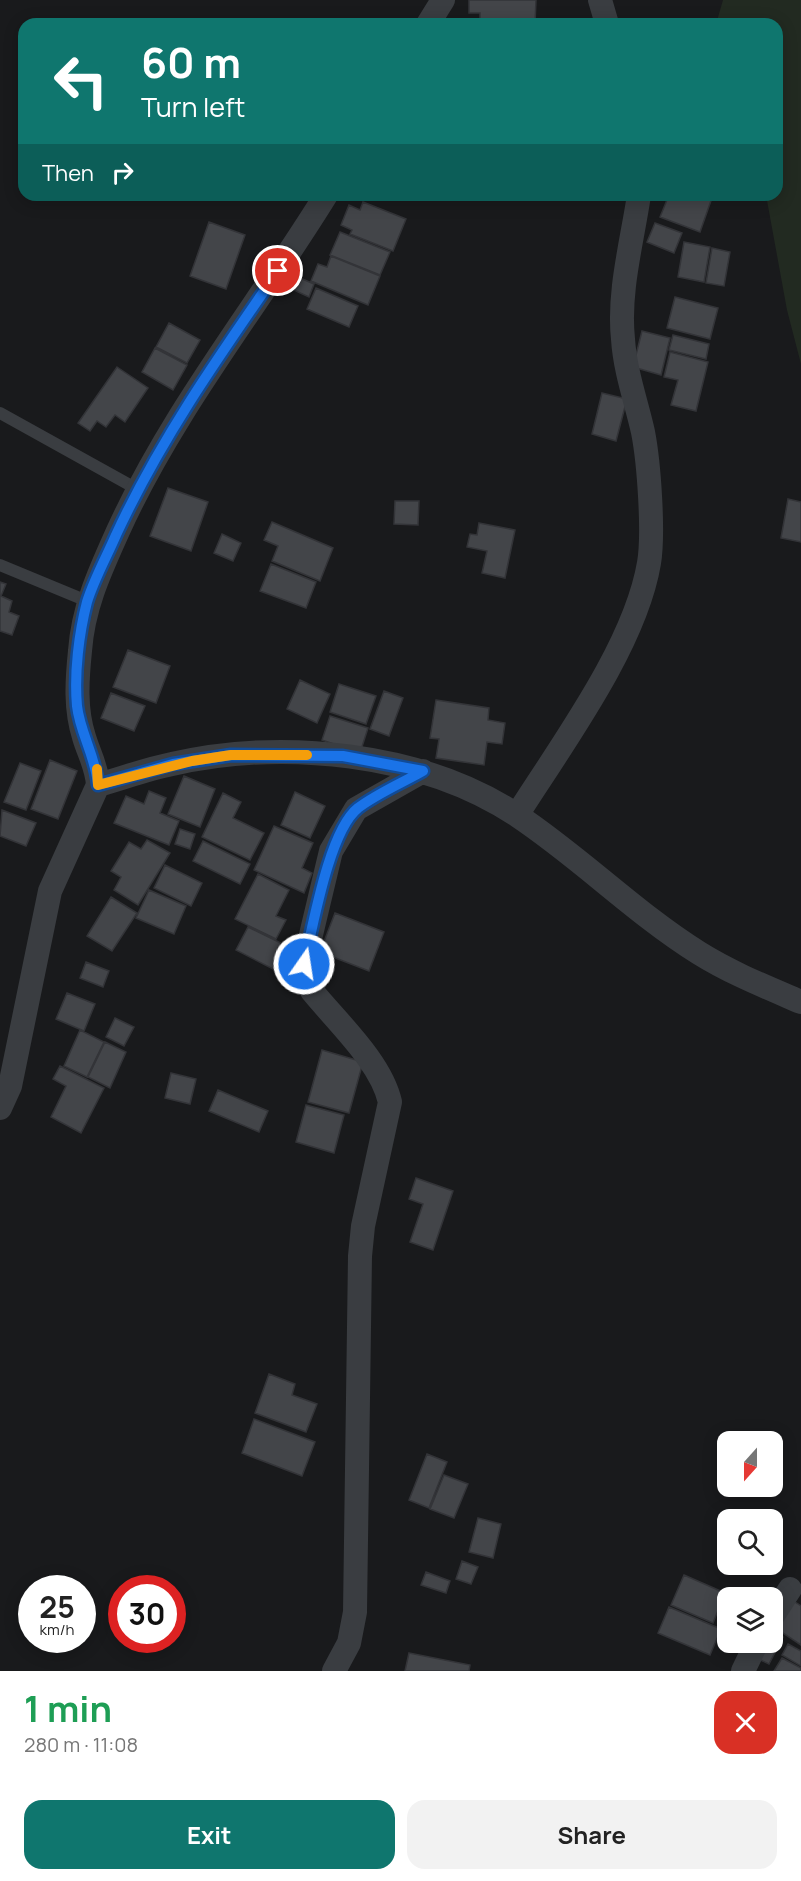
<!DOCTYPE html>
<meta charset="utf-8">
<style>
body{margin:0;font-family:Manrope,sans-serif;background:#f2f2f2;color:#222;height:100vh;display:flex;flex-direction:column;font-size:22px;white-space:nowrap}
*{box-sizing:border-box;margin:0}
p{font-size:20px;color:#767676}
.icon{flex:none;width:33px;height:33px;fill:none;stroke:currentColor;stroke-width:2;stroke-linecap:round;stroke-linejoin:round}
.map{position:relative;height:1671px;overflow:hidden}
.panel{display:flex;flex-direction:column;background:#fff;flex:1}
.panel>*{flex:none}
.top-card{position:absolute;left:18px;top:18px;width:765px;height:183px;border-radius:18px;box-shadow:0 3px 15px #0003;background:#0f766e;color:#fff;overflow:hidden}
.needle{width:39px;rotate:201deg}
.controls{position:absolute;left:717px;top:1431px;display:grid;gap:12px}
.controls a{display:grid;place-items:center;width:66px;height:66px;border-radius:12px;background:#fff;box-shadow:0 3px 15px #0003;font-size:30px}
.speed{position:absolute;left:18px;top:1575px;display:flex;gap:12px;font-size:30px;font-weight:700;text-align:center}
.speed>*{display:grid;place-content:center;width:78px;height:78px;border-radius:50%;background:#fff;box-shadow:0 3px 15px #0003;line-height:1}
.speed small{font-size:15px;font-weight:400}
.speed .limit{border:9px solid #d22;background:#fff;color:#111}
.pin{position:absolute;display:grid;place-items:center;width:51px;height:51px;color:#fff;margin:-26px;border:3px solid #fff;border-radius:50%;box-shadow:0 2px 6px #0007}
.me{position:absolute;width:66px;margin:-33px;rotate:13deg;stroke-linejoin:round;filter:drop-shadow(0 0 4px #0008)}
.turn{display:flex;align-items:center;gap:21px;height:126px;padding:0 24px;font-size:27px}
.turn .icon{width:78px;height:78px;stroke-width:2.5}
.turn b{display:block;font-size:42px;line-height:51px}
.then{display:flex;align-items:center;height:57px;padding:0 24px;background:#0003;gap:12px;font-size:22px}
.round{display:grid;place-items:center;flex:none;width:63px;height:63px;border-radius:18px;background:#f2f2f2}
.overview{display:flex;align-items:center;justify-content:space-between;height:102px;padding:0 24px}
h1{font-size:36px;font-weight:700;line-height:45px;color:#1e9e55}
.primary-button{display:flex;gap:12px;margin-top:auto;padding:12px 24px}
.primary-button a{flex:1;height:69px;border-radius:18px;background:#0f766e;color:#fff;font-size:24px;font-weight:700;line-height:69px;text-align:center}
.primary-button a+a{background:#f2f2f2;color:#222}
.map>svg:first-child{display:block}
.green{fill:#222a21}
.building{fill:#434549;stroke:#333438;stroke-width:1.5}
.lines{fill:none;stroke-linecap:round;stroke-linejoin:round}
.service{stroke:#3a3d41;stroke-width:12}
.minor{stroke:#3a3d41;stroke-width:24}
.route-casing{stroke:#114b97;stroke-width:15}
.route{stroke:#1a73e8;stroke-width:10}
.slow{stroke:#f59e0b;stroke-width:10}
</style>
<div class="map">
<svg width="801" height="1671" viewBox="0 0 801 1671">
<rect width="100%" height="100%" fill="#191a1c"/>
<path class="green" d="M723,0H801V364L787,310L766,195H777V24H716Z"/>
<path class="building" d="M469,0H536L535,24H480V13H469Z
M669,195H680L693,200L695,195H713L700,232L660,217Z
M363,202L406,219L393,251L350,234L352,230L341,225L349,205L360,210Z
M209,222L245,235L226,289L190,276Z
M655,223L682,233L674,253L647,242Z
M340,232L390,252L380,275L330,255Z
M684,242L710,247L704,282L678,277Z
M712,248L730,252L724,286L706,283Z
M331,256L380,276L368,305L311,281L318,264L327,267Z
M293,275L314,284L309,297L287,287Z
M316,288L358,306L349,327L307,309Z
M675,297L718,308L710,339L667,328Z
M169,323L200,340L187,363L156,347Z
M642,331L670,338L661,375L633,367Z
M673,335L709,344L706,359L669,350Z
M155,348L187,365L173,390L142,372Z
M670,352L708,362L696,411L671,405L678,380L664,377Z
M117,367L148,388L125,422L115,415L106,427L97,421L90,431L78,423Z
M602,393L627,399L616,441L592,434Z
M168,488L208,502L191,551L150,536Z
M788,499L801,502V542L781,538Z
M395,501H419L418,525L394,524Z
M272,522L333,548L320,581L272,561L278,546L264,540Z
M479,523L515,530L505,578L482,573L487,551L467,547L470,534L477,535Z
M222,534L241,543L233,561L214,553Z
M271,564L316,582L306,608L260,591Z
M0,582L6,584L1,596L12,601L9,612L19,616L12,635L0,631Z
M128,650L170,666L156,703L113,687Z
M300,680L330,694L317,723L287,709Z
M339,684L376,696L366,724L330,712Z
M384,691L403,698L389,736L370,729Z
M111,693L145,706L134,731L101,718Z
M436,700L489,708L488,720L505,723L502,744L487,742L484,765L436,758L439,739L430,738Z
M330,716L368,728L360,753L322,740Z
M50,760L77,771L58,819L31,809Z
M20,763L41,771L26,810L4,802Z
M184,776L215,789L200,827L168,814Z
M149,791L166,798L160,813L179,821L169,845L114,823L126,796L144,804Z
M295,792L325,806L310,838L281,825Z
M223,793L241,802L233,818L264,833L250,860L202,837Z
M2,810L36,823L26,846L0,836Z
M274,826L313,843L302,868L312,873L304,893L254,870Z
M180,829L195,834L190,849L175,844Z
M147,840L170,853L138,905L114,890L121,877L111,871L129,842L141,849Z
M203,841L250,864L240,884L193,861Z
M165,865L202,883L191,906L154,888Z
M258,874L289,890L276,916L286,920L276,939L235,919Z
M149,890L186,906L174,934L136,918Z
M111,897L137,913L112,951L87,936Z
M335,913L384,932L369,971L320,952Z
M248,927L287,946L275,970L236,950Z
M86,962L109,971L103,987L80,978Z
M67,993L95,1004L84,1031L56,1019Z
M115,1018L134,1027L124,1046L106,1037Z
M80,1030L104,1042L87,1077L64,1066Z
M105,1042L126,1052L110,1088L88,1077Z
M322,1050L363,1062L349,1113L308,1102Z
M60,1066L104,1088L81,1133L51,1117L66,1086L53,1079Z
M171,1073L196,1079L190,1104L165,1098Z
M218,1090L268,1111L259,1132L209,1111Z
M306,1105L344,1115L334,1153L296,1142Z
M416,1178L453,1191L433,1250L410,1242L423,1204L409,1199Z
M269,1374L295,1384L292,1395L317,1404L306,1432L255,1413Z
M254,1419L315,1442L302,1476L242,1453Z
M427,1454L447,1462L429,1508L409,1500Z
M444,1475L468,1484L454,1518L430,1509Z
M478,1518L501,1524L493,1558L469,1552Z
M462,1561L478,1567L471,1584L456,1579Z
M426,1572L450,1581L446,1593L421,1585Z
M684,1575L725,1593L713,1623L671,1605Z
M792,1600L801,1606V1645L774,1627Z
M669,1607L721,1629L710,1655L658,1633Z
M772,1632L783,1637L769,1664L756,1658L764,1642H772Z
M788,1644L801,1651V1666L782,1655Z
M409,1653L470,1665L469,1671H405Z
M782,1658L801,1668V1671H774Z"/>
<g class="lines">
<path class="service" d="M0,413L137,489
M0,565L87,601"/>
<path class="minor" d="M600,0L607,24
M428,24L443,0
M98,785C123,778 147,769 172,764C283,739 422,752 518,816C581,858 635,913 699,953C731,973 766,987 801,1002
M517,815C562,744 635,646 649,563C654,533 649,463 643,432C636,401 625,371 623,339C618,292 632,242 639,195
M0,1108L10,1086L50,891L98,785C97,767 89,754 84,737C75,709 77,680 80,651C83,607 100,571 118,531C173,410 257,307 326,195
M772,1617L790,1589
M334,1671L349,1643L355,1612L360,1256L363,1226L390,1102C381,1062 338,1023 312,991L306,978L304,964L331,851L356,809L423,771
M743,1671L757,1642"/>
</g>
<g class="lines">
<defs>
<path id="route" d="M278,271C219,356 160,440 116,535C107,556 94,579 87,602C79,633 74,673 77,706C80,733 96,757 98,785L173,764L231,755L343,756L423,771C402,783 378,793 358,808C329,831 313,926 304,964"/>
</defs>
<use href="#route" class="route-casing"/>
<use href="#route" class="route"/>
<path class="slow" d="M97,769L98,785L192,761L231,755H307"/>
</g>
</svg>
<div class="controls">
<a><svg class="needle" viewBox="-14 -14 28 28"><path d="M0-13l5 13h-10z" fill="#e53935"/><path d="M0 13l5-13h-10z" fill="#767676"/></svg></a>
<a><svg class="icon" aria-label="search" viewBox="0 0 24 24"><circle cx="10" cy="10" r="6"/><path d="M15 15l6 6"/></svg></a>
<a><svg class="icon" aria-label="layers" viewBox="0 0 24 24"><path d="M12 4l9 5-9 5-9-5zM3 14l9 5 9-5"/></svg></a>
</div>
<div class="speed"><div>25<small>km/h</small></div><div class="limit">30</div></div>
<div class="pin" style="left:278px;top:271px;background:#d93025"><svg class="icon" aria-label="arrive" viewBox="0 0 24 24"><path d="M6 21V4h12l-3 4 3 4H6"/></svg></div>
<svg class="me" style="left:304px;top:964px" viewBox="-20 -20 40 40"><circle r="17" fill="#1a73e8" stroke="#fff" stroke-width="3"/><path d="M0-11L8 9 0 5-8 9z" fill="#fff"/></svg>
<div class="top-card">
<div class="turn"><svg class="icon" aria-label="left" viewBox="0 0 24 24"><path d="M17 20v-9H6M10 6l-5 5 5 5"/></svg><div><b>60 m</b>Turn left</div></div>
<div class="then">Then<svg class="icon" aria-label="right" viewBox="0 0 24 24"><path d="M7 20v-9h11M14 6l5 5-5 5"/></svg></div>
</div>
</div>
<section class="panel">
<div class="overview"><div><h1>1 min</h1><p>280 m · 11:08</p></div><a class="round" style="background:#d93025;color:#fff"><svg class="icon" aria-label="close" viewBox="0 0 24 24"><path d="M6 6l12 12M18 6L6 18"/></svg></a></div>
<div class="primary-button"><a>Exit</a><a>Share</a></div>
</section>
